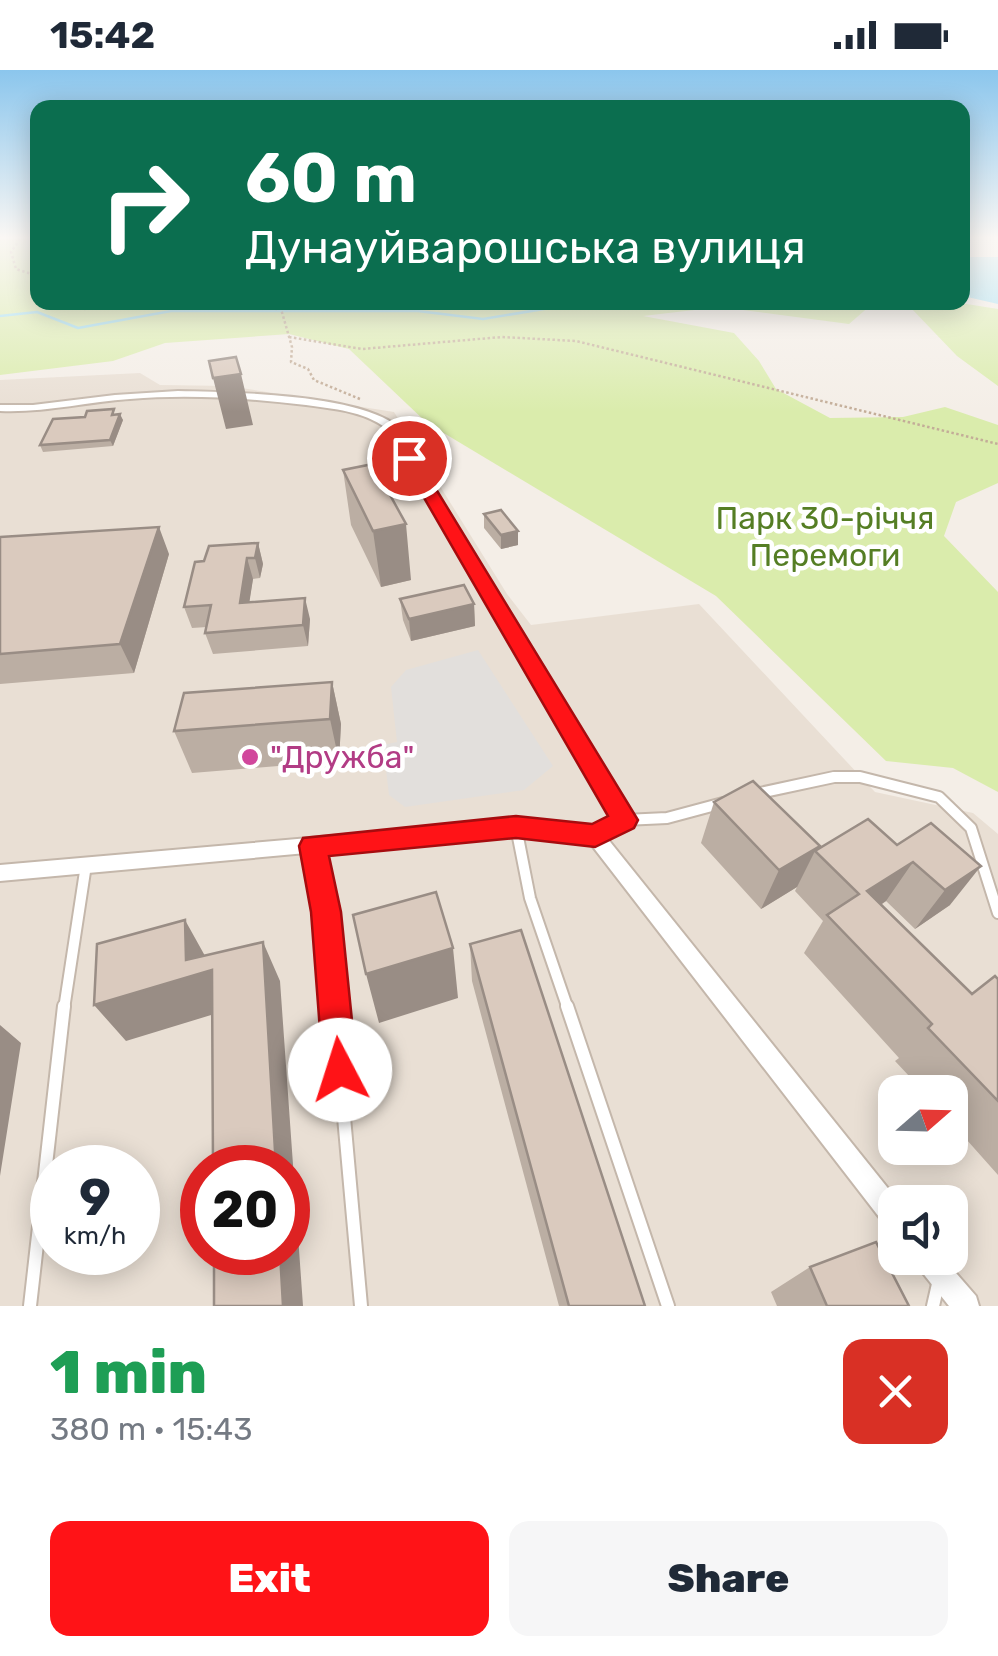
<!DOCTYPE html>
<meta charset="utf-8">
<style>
body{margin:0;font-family:Rubik,sans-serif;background:#f6f6f7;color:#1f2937;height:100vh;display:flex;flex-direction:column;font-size:38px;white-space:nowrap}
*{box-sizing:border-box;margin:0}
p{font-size:32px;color:#747a83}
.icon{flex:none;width:55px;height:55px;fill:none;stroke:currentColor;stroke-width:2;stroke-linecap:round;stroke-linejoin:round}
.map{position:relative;height:1236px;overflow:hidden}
.sheet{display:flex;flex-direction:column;background:#fff;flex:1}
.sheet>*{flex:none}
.top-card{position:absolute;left:30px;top:30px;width:940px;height:210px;border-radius:20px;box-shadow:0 5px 25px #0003;background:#0b6e4f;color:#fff;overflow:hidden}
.needle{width:65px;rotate:70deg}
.buttons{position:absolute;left:878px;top:1005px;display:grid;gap:20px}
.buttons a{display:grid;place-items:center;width:90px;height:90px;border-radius:20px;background:#fff;box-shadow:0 5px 25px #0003;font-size:50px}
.speed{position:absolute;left:30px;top:1075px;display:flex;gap:20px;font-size:50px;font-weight:700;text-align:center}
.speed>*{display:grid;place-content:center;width:130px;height:130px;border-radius:50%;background:#fff;box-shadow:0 5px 25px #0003;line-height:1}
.speed small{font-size:25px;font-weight:400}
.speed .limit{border:15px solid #d22;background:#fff;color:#111}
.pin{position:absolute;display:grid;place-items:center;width:85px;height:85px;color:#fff;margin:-42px;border:5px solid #fff;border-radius:50%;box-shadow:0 2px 10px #0007}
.me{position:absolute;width:110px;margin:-55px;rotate:355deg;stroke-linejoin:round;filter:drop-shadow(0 0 8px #0008)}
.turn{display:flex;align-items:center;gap:35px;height:210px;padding:0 50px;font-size:45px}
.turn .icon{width:130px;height:130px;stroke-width:2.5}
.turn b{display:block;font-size:70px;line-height:85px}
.round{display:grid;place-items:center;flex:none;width:105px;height:105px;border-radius:20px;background:#f6f6f7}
.headline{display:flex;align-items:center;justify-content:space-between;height:170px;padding:0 50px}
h1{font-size:60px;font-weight:800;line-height:75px;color:#1e9e55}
.primary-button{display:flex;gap:20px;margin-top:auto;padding:20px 50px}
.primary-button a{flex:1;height:115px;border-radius:20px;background:#ff1317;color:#fff;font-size:40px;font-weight:800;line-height:115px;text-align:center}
.primary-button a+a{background:#f6f6f7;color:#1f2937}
.status{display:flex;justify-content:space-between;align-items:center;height:70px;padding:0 50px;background:#fff;direction:ltr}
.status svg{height:28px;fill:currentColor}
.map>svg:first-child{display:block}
.residential{fill:#e9dfd4;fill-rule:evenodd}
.green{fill:#daecac}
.parking{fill:#e2dfdc}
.water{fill:#9fe0f5}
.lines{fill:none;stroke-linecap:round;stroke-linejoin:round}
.stream{stroke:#9fe0f5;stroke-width:2.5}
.lane-far1-casing{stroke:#c4b7ab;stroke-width:14}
.lane-casing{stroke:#c4b7ab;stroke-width:16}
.street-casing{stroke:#c4b7ab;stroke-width:4}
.path{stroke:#c3ad98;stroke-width:2.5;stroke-dasharray:2.5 2.5;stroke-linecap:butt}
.lane-far1{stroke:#fff;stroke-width:10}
.lane{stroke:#fff;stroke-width:12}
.street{fill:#fff;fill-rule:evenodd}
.wall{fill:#bbaea3}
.shaded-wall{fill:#998d85}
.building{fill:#dacabe;stroke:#998d85;stroke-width:2.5}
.route{fill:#ff1317;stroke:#a60c0f;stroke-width:2.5}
.hotel-dot{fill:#d1479c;stroke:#fff;stroke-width:4}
.labels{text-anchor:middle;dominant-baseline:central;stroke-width:9;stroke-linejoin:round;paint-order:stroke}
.park-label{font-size:32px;fill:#557e24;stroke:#fff}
.hotel-label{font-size:32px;fill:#b23c85;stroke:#fff;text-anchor:start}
</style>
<div class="status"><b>15:42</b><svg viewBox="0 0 49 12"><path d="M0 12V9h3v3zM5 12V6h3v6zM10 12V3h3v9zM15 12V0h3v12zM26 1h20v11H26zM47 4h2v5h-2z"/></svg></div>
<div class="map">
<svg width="998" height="1236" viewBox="0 0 998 1236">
<rect width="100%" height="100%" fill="#f4eee7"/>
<path class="residential" d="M140,303L160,315L229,316L394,342L507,524L531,555L699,534L875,722L973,743L998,764V1236H0V310ZM895,1022H950V1078H895ZM52,1098H138V1182H52ZM202,1098H288V1182H202ZM895,1132H950V1188H895Z"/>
<path class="green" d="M0,169H37L38,232L871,235L849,254L720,237L643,246L734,263L759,291L776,319L830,348L903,347L945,337L998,355V413L956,432L944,466L998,522V722L953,698L886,691L716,526L427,353L349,279L289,264L165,273L113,291L0,305Z
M954,232L998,239V316L957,286L910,237L919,233Z"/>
<path class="parking" d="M478,580L553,696L524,720L405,737L389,725L383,675L397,672L391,617L406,600Z"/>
<path class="water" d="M962,187H998V234L963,226Z"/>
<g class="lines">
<path class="stream" d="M727,232L777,238L800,235
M0,246L37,242L78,258L171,241H418L483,249L586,232"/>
<defs>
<path id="lane-far1" d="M755,724L834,707H860L939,727L971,758L998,843
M624,750L667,748L723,733
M516,757L530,828L568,939
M313,776L326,842L335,939
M64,939L86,795"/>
<path id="lane" d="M334,936L361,1236
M567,936L668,1236
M30,1236L64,936
M933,1236L938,1214"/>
<path id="street" d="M178,321C230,322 353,324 394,354L630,745L633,750L630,755L607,768L899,1132H895V1160L886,1156L590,773L516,764L0,811V795L516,750L593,758L613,747L386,358C363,341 334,339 306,335C248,328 188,324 130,329C86,332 44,343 0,341V335H33L115,325Z
M914,1188H943L976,1226L979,1236H949L918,1197Z"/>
</defs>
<use href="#lane-far1" class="lane-far1-casing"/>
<use href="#lane" class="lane-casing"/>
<use href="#street" class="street-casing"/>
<path class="path" d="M20,169L11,182L16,199L38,206
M69,232L85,239L102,232
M267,232L279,241
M279,232L292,277L291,292L308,299L314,310L360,329
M289,267L362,279L502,267L576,271L998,374"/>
<use href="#lane-far1" class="lane-far1"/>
<use href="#lane" class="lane"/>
<use href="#street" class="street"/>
</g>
<path class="wall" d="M116,344L123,350L113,376L43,382L40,375Z
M343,400L411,510L381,517L351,455Z
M484,444L518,461V475L501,479L484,458Z
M0,467L169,484L134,603L0,614Z
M258,473L263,494L260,508L253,509L249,532L310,549L308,576L213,584L205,563L207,557L192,558L184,537L204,491Z
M400,529L474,534L475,556L411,571L403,550Z
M332,612L341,654L339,691L192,703L174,661Z
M714,732L820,776L818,779L897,775L931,753L950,835L915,859L886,831L881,835L972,924L998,909V1105L950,1051V1022H924L895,991L899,988L804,883L823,851L795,821L797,817L761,839L701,773Z
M470,874L645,1236H559L472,911Z
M810,1197L909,1236H777L771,1222Z"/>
<path class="shaded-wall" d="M241,304L253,355L226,359L213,308Z
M120,344L123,350L113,376L110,370Z
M406,454L411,510L381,517L373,461Z
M159,457L169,484L134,603L120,574Z
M518,461V475L501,479V465Z
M258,473L263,494L260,508L255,488Z
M247,488L253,509L246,554L240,533Z
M305,528L310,549L308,576L303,555Z
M474,534L475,556L411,571L409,549Z
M332,612L341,654L339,691L330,649Z
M820,776L816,782L815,781L797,817L761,839L779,800Z
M913,792L886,831L842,860L867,821Z
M981,796L950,835L915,859L945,820Z
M185,850L234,938L126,971L94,935L186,890Z
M263,872L280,911L303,1236H283L280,1182H288V1098H276Z
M453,878L458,928L379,953L366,904Z
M0,955L21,973L0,1106Z"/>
<path class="building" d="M236,287L241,304L213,308L209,291Z
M114,339L112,345L120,344L110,370L40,375L53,349L85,347L87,341Z
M373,394L406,454L373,461L343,400Z
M501,440L518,461L501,465L484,444Z
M159,457L120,574L0,584V467Z
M258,473L255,488H247L240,533L305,528L303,555L205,563L211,535L184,537L195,492L204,491L209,476Z
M464,515L474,534L409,549L400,529Z
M332,612L330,649L174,661L184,623Z
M753,711L820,776L779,800L714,732Z
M868,749L897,775L931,753L981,796L945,820L913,792L867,821L972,924L995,906L998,909V1031L928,958L932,954L827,845L859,824L815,781Z
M436,822L453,878L366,904L353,845Z
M185,850L186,890L263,872L276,1098H213L212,900L94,935L97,874Z
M521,860L645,1236H569L470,874Z
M876,1172L909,1236H827L810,1197Z
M214,1182H280L283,1236H214Z"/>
<linearGradient id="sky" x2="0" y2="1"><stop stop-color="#8bc6ed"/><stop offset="0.49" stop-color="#faf7f4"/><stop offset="1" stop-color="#faf7f4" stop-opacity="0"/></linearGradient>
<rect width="998" height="342" fill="url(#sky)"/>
<path class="route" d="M409,383L417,388L638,750L634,758L595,777L516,768L329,786L341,842L357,1000L352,1012L340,1017L328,1012L323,1000L311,842L299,776L303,768L516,746L592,754L608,746L401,388Z"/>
<circle class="hotel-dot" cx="250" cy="687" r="10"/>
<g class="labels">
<g class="park-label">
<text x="825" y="448">Парк 30-річчя<tspan x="825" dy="37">Перемоги</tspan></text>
</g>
<g class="hotel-label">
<text x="270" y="687">"Дружба"</text>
</g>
</g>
</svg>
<div class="buttons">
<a><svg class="needle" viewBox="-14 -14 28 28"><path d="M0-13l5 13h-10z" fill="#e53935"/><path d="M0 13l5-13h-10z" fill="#747a83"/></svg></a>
<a><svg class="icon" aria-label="sound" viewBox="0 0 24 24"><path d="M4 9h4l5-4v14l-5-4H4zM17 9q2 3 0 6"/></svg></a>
</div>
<div class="speed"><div>9<small>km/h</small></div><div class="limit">20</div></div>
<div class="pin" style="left:409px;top:388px;background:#d93025"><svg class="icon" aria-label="arrive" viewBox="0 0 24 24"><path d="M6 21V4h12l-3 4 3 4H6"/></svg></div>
<svg class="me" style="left:340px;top:1000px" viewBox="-20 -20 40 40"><circle r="19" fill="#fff"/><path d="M0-13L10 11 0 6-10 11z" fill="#ff1317"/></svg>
<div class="top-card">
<div class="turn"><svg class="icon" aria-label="right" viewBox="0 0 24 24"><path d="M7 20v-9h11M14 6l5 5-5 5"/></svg><div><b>60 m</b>Дунауйварошська вулиця</div></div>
</div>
</div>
<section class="sheet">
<div class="headline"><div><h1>1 min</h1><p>380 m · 15:43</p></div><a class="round" style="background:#d93025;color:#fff"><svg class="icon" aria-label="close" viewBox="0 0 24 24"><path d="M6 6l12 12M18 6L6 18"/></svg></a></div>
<div class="primary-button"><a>Exit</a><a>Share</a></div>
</section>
